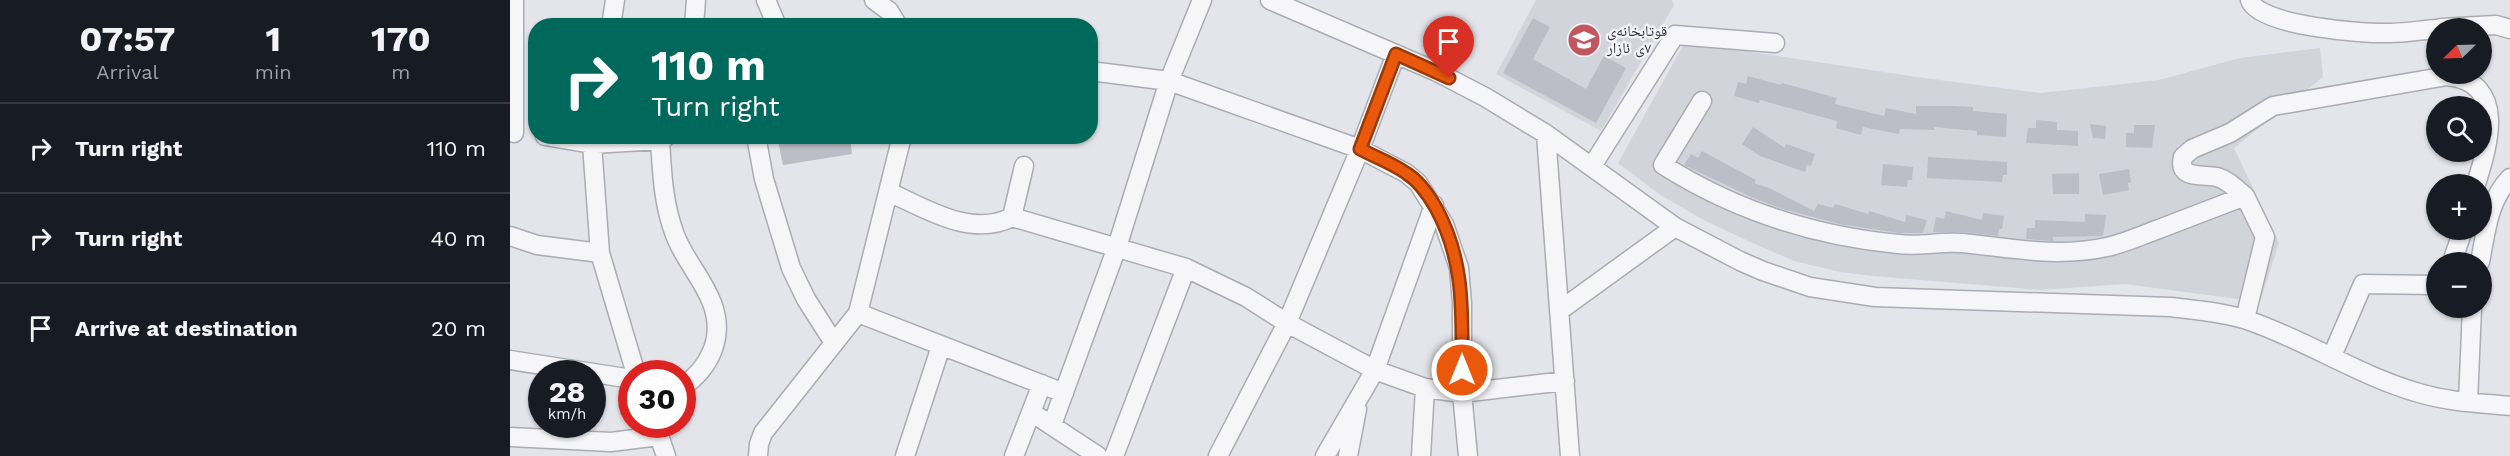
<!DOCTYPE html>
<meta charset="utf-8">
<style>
body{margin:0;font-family:"Work Sans","Noto Naskh Arabic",sans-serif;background:#20242c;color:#f1f3f6;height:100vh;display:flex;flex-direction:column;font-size:22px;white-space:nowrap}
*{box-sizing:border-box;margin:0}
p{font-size:20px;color:#9ea1a6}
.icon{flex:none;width:33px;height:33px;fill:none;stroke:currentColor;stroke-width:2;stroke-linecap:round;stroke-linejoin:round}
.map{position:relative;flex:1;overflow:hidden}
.details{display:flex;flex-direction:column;background:#171b24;width:510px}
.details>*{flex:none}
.hud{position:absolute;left:18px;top:18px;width:570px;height:126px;border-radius:24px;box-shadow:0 2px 4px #0004;background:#00695c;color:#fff;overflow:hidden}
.needle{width:39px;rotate:247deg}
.buttons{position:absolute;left:1916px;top:18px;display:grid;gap:12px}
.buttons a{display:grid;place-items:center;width:66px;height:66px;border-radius:50%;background:#171b24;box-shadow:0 2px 4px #0004;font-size:30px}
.speed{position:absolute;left:18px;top:360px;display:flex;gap:12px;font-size:30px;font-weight:700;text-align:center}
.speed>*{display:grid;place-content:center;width:78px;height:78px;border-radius:50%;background:#171b24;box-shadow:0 2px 4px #0004;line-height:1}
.speed small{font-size:15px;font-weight:400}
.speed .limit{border:9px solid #d22;background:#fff;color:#111}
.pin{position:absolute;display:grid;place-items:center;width:51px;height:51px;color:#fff;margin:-62px -26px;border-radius:50% 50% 50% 0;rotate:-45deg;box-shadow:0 0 6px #0007}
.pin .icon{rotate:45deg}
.me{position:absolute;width:66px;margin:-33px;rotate:0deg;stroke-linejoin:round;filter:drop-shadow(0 0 4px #0008)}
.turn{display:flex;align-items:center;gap:21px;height:126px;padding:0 24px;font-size:27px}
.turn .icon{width:78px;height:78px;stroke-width:2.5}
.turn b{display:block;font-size:42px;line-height:51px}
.eta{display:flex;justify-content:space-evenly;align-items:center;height:102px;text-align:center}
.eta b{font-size:36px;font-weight:700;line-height:42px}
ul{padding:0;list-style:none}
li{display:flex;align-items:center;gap:18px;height:90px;padding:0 24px;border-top:2px solid #363941}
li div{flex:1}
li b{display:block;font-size:22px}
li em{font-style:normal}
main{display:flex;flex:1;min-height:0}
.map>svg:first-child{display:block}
.built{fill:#d2d4dc}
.building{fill:#bbbec6}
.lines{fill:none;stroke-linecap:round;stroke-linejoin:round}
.minor-casing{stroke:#a9acb4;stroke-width:21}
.minor{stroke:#f6f6f8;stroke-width:18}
.route-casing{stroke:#983908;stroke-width:15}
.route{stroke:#ea580c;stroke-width:10}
.labels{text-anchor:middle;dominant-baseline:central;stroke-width:4.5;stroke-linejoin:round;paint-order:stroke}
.poi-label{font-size:15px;fill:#2d3241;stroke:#f3f4f7;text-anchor:start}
</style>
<main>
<section class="details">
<div class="eta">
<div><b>07:57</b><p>Arrival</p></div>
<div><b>1</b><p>min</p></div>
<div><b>170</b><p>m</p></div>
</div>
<ul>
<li><svg class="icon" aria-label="right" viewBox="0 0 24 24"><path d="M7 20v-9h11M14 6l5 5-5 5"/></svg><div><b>Turn right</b></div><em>110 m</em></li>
<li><svg class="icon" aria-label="right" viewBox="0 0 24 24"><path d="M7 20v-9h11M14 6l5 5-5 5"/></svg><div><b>Turn right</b></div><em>40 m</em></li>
<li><svg class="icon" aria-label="arrive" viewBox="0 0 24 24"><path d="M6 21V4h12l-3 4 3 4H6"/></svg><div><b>Arrive at destination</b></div><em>20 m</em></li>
</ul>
</section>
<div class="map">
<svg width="2000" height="456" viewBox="0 0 2000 456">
<rect width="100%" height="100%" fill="#e3e5ea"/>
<path class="built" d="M1026,0H1162L1164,5L1091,131L986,74Z
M1175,42L1407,77L1530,93L1649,80L1730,58L1810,48L1813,77L1724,148L1769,243L1750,302L1615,284L1530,290L1363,276L1330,272L1284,261L1238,241L1190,218L1149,194L1108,163Z"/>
<path class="building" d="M1023,18L1040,27L1023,59L1076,89L1094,56L1116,68L1086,123L993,73Z
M1238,76L1271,85L1272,83L1327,98L1325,104L1374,116L1376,108L1406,114V106H1442L1463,107V111L1497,114L1496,137L1467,135V131L1424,127V130L1390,129L1389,134L1353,127L1351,135L1326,128L1327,121L1250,100L1249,103L1224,96L1228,82L1236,84Z
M1526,120L1547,122V130L1568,131V146L1516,143L1518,128H1526Z
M1580,124L1596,126L1595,139L1583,138Z
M1624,125H1645L1642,148L1616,147V133H1624Z
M1243,127L1275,148L1276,144L1305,154L1301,166L1297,165L1295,172L1250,156L1232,144Z
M267,136H340L342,154L273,165Z
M1192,151L1246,180L1244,183L1259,188L1304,211L1308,204L1323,208L1325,204L1358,214L1359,211L1395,222L1396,215L1417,220L1413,233H1389L1329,224L1270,208L1241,197L1174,165L1181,154L1188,158Z
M1418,157L1497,162V175H1493L1492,182L1417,178Z
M1373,164L1403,167L1402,180H1398L1397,187L1371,185Z
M1619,169L1621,182L1618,183L1619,190L1593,195L1589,174Z
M1569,173V194H1543L1542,174Z
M1436,211L1472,220L1473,213L1494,216L1492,229H1489L1488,236L1453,232H1423L1426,217L1434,219Z
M1575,214L1596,215L1593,236L1543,237V241L1516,239L1517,228H1525V220L1575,222Z"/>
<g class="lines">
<defs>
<path id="minor" d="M4,0V133
M256,0L267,26
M364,0L379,11L388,26
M760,0L925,71L975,97L1036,134L1165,227L1230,261L1253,271L1300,287L1365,297L1660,307C1685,310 1713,312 1737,320C1796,340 1849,376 1909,393C1939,402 1970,403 2000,406
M1740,0C1748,26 1854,34 1880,33C1895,33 1911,30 1926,29
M101,26L105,0
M184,26L186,0
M1931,28L1986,25L2000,29
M580,71L659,81L850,149L896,173L908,183L934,224L949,268L952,303V393L958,456
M1192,101L1153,165C1224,210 1305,236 1388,244C1410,247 1431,241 1452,243C1503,248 1546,258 1597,247C1615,243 1632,235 1649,229C1678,218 1706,207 1735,196L1755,237L1735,319
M1036,134L1060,456
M35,136L82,144L150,140L157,136
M246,136L254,179L281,268L296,299L324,343
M150,140C152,172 153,204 165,235C174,259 193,279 202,303C215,337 200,368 172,387
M82,144L90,253L126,374
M1082,166L1165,35L1265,43
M379,192C416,209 462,238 502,217L676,268L736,297L777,323L865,370L915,388L952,393L1055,381
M1735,196C1726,189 1718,180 1707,177C1693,174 1667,180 1673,157L1682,149L1720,133L1763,106L1937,76C1998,82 1978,146 1966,184
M502,217L514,166
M0,236L27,245L90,253
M1942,262L1953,230
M1970,262C1976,232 1978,201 2000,178
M1049,311L1165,227
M348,313L554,393
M1822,356L1853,284L1926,285
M0,360L122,379
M1958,402L1962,308
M521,412L588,456
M542,425L607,247L659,81L692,0
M146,427L156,456
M0,437L101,442L149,436
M248,456L249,444L253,433L348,313L392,136
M395,456L431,346
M504,456L532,384
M604,456L676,268
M708,456L777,323L850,149L886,54
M815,456L865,370L924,205
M838,456L847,409
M911,456L915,388"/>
</defs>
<use href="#minor" class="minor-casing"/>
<use href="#minor" class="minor"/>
</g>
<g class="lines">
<defs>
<path id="route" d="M939,78L886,54L850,149C865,157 882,163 896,173C909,181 918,194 926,208C955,261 952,312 952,370"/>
</defs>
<use href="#route" class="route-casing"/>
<use href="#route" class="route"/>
</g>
<defs>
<symbol id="school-disc" viewBox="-11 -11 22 22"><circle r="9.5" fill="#c2555e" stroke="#f3f4f7"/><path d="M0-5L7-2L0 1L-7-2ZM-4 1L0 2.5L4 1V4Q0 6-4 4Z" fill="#fff"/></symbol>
</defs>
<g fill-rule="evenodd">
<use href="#school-disc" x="1055" y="21" width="38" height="38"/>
</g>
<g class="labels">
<g class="poi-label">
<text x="1097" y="31">قوتابخانەی<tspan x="1097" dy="17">٧ی ئازار</tspan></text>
</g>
</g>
</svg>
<div class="buttons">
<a><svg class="needle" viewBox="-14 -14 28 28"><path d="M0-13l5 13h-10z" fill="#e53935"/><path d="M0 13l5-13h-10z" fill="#9ea1a6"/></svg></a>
<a><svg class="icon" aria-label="search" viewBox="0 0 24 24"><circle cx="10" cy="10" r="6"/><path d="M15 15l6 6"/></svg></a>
<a>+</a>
<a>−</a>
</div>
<div class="speed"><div>28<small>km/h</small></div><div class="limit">30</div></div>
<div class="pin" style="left:939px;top:78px;background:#d93025"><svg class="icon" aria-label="arrive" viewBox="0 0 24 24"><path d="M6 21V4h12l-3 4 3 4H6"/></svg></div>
<svg class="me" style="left:952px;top:370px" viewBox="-20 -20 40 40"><circle r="17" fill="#ea580c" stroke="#fff" stroke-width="3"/><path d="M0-11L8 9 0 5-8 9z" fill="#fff"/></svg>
<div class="hud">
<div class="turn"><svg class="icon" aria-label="right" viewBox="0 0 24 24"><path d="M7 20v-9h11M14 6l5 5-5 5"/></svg><div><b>110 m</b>Turn right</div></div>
</div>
</div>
</main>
